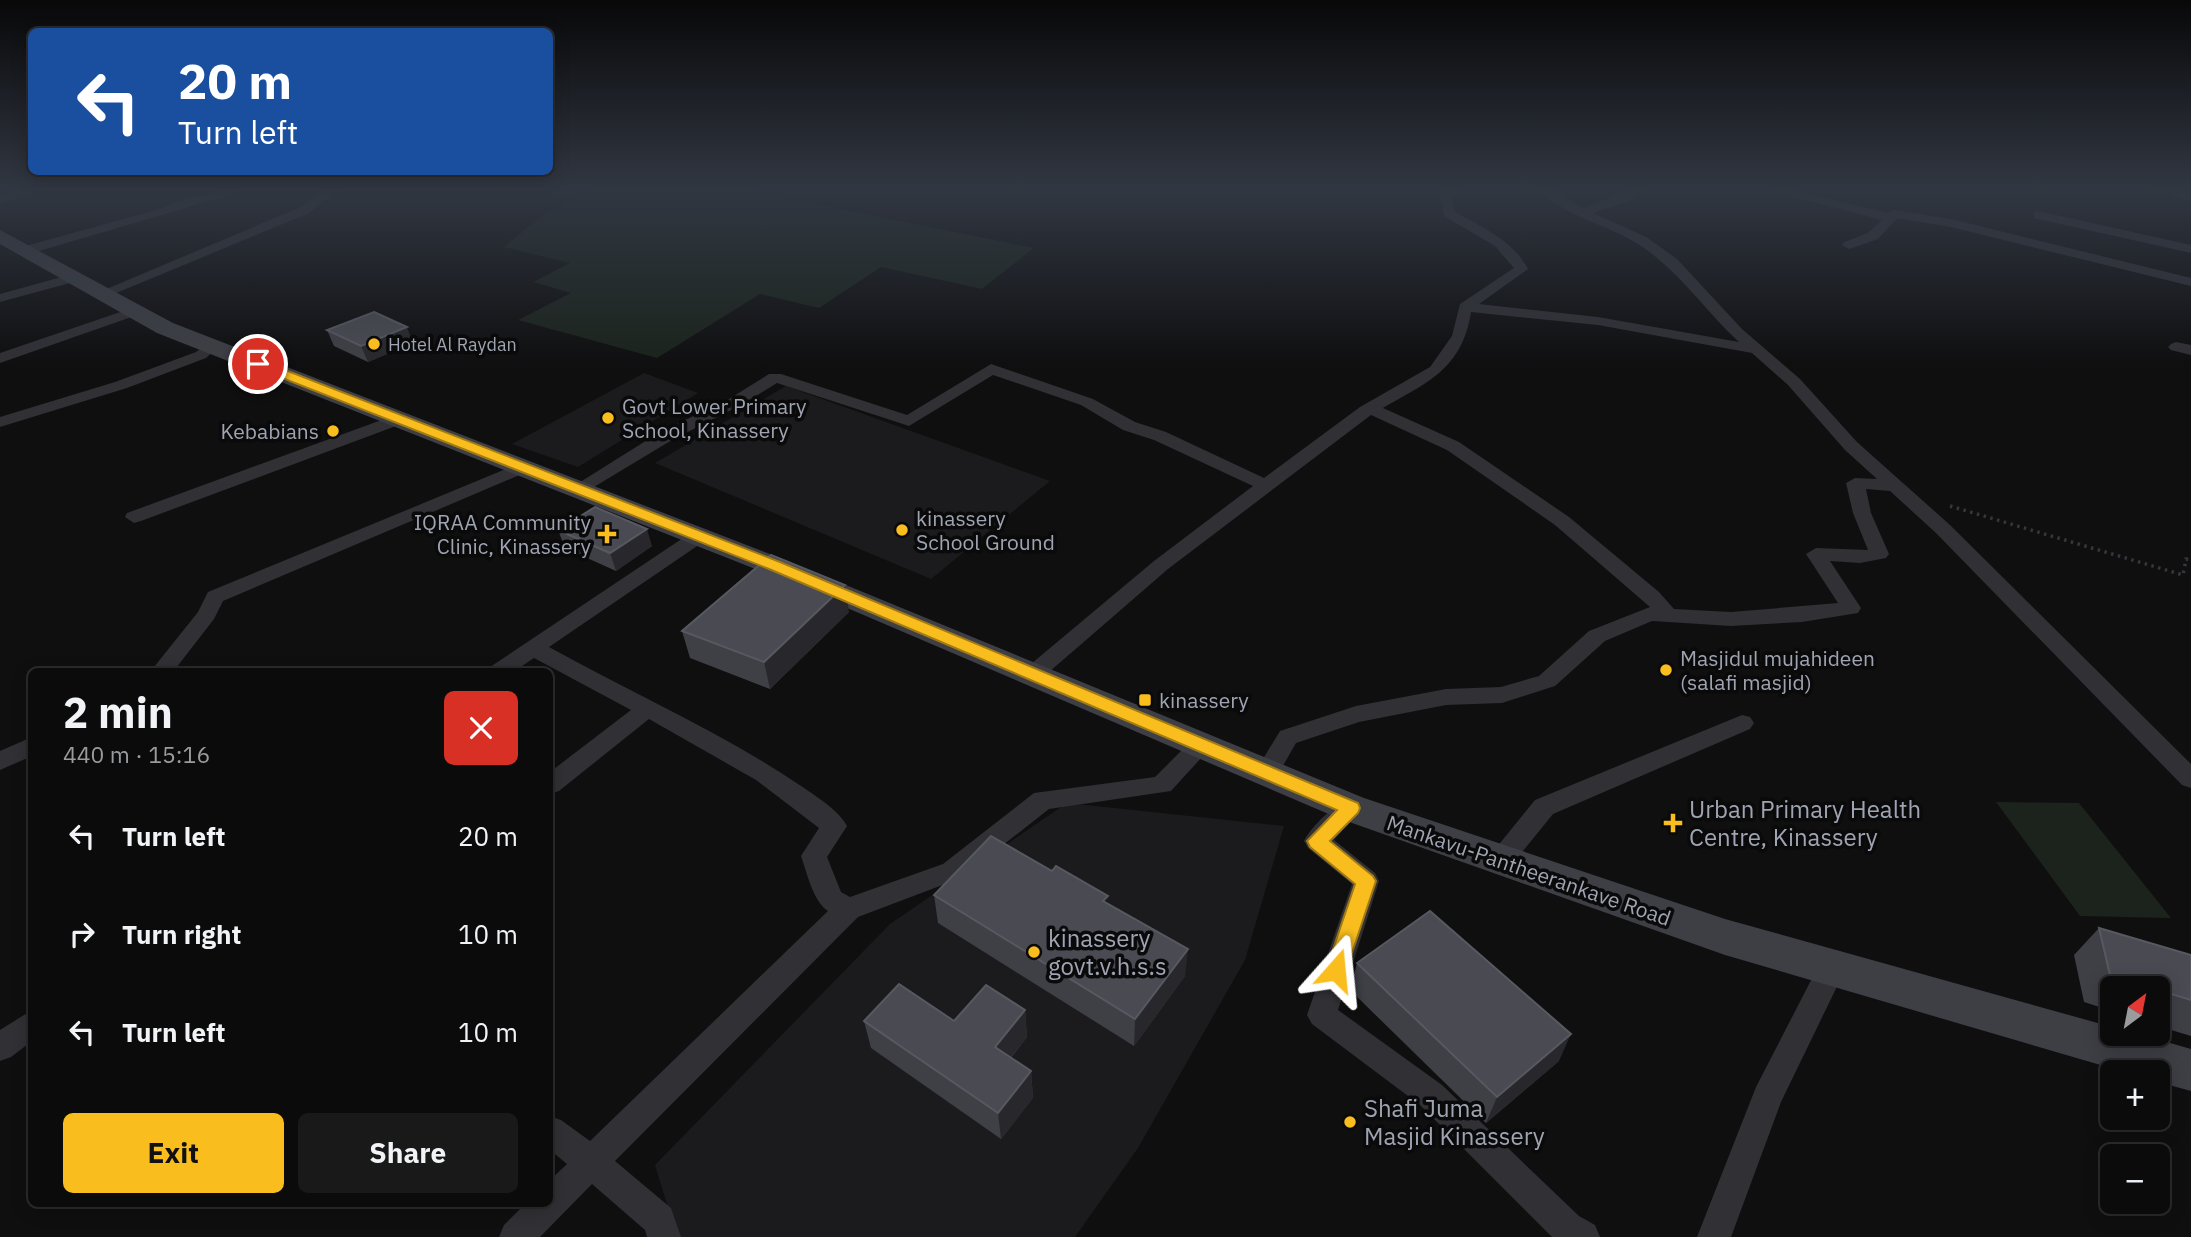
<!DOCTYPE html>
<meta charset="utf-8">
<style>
body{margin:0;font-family:"IBM Plex Sans",sans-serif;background:#19191a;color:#f1f3f6;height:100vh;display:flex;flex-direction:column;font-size:26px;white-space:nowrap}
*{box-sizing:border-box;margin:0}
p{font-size:23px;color:#9a9b9d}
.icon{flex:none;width:38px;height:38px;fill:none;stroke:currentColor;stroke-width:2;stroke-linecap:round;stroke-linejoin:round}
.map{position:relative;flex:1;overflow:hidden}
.details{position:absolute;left:28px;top:668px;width:525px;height:539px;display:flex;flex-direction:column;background:#0b0b0c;border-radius:10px;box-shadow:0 4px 18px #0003,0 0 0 2px #2b2b2d}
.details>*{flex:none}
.hud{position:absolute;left:28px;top:28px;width:525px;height:147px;border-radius:10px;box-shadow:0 4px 18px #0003,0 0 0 2px #2b2b2d;background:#1a4fa0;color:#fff;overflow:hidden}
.needle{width:46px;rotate:32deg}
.controls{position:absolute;left:2100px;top:976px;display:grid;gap:14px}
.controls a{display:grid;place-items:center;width:70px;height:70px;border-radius:10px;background:#0b0b0c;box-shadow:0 4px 18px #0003,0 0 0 2px #2b2b2d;font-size:35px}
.pin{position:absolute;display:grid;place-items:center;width:60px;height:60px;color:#fff;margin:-30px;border:4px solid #fff;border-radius:50%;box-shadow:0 2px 7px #0007}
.me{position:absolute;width:77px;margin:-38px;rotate:18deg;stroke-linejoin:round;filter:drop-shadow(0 0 5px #0008)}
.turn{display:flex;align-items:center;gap:24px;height:147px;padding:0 35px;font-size:32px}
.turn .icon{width:91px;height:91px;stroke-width:2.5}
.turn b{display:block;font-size:49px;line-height:60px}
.round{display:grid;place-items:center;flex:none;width:74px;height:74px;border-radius:10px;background:#19191a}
.head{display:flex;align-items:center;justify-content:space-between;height:119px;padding:0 35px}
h1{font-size:42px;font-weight:700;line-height:52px}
.button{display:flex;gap:14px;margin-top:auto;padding:14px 35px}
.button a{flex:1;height:80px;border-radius:10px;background:#f9bd1e;color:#111;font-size:28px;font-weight:700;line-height:80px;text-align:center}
.button a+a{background:#19191a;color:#f1f3f6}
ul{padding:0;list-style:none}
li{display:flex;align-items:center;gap:21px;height:98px;padding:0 35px}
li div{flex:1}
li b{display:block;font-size:26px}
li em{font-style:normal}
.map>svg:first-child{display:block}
.built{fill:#1b1b1d}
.green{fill:#1b231c}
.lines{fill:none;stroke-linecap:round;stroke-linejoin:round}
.path{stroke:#36373c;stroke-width:3.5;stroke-dasharray:2.5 4.5;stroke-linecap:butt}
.street{fill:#303035;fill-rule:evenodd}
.secondary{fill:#3e3f45;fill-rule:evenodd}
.wall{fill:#3f4046}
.shaded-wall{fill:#28282c}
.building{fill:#4a4b52;stroke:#575961;stroke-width:2}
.route{fill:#f9bd1e;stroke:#a27b14;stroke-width:2}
.poi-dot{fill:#f9bd1e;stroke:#0a0a0b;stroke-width:2.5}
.labels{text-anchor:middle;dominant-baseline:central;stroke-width:7;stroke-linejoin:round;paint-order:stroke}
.far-poi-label{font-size:18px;fill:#9fa4b2;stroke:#0a0a0b;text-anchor:start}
.poi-label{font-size:21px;fill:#9fa4b2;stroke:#0a0a0b;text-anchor:start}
.street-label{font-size:21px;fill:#9fa4b2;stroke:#0a0a0b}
.near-poi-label{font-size:24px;fill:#9fa4b2;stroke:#0a0a0b;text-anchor:start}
</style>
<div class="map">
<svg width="2191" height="1237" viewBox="0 0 2191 1237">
<rect width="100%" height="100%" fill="#0f0f10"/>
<path class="built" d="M644,373L698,393L578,467L512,444Z
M786,386L1050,481L931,579L655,463Z
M1067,803L1284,826L1245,960L1138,1148L1075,1237H677L655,1165L890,924Z"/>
<path class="green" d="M595,190H746L1034,248L982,289L881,267L819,308L760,294L657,358L518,320L571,293L533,282L570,263L504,247L544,214Z
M1996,802L2079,803L2171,918L2080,916Z"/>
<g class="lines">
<path class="path" d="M1950,506L2183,575L2186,559L2191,560"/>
<path class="street" d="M17,190H37L0,204V196Z
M224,190H247L32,253L27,254L20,250L22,247L160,209L171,203Z
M325,190H342L324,200L309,213L109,296H99L97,293L301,207Z
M1446,190H1461L1452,197L1454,211C1482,228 1512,239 1528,269L1479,304L1598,317L1739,342C1704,310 1679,270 1638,244C1607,224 1566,217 1538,190H1553L1583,208L1629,190H1644L1629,201L1593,213L1646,237L1677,259L1742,329L1800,379L1857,442L1950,525L2191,764V788L2182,785L1936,533L1890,491L1866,489L1871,513L1889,554L1886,558L1860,563L1830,561L1861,608L1858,613L1802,622L1731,626L1652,621L1605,641L1555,686L1502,703L1446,705L1359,722L1296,743L1276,778L1267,781L1258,778L1255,772L1280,731L1356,706L1446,689L1501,687L1539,676L1589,631L1650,607L1555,525L1447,450L1371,415L1168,569L1041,679L1033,682L1025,679L1022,674L1025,669L1154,561L1253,486L1154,440L1123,430L1081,405L993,375L909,426L777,383L741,405L672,440L584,493L578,494L569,489L660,432L729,399L769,374H781L907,415L991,364L1093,399L1135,422L1166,432L1264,478L1360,407L1430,367L1452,336L1460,304L1514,268L1495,246L1444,216L1440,196ZM1471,312L1598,325L1752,353L1788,385L1845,450L1877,479L1855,478L1846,483L1853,513L1868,550L1816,548L1806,554L1838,603L1731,612L1674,609L1659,592L1569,517L1459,442L1383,408C1428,382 1462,369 1471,312Z
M1768,190H1791L1888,213L1894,210L1951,219L2191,278V286L1951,227L1897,218L1878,239L1849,249L1842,245L1844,242L1868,233L1882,220Z
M2152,190H2175L2191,194V202Z
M2038,211L2191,245V253L2034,218V212Z
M76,273L83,277L81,280L0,302V294Z
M135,307L140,308L142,311L140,314L0,363V353Z
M211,341L219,346L206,358L127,388L0,427V417L115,382L196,352Z
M2176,342L2191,345V355L2171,350L2168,347L2171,344Z
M398,414L406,419L404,423L141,521L134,523L125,517L127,513Z
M523,462L529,463L532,467L529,471L223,601L214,619L173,672H150L198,612L208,592Z
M699,530L709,536L706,540L549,647C632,693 719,731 798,784C814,795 838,809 847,826L827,857L841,892L850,897L943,864L1034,793L1155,777L1193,739L1201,736L1209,739L1213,745L1171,791L1049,809L961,878L858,917L615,1161L671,1208L681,1237H647L645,1230L592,1184L540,1237H499L504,1225L525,1204H550V1180L567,1164L550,1150V1116L561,1120L590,1141L828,911C813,901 807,873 801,856L819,828L756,780L649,719L559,791L550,794V772L631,710L534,658L513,672H487L490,667L692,532Z
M1742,715L1750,717L1754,723L1750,729L1553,814L1510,867L1501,870L1492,867L1488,860L1492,853L1535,800Z
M32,737V756L0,770V751Z
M1351,798L1360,801L1363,808L1334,840L1375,873L1379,881L1338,1010L1442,1085L1579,1216L1595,1225L1600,1237H1552L1420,1105L1312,1024L1307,1015L1352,884L1308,848L1304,841C1312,826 1334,804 1351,798Z
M1832,956L1842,959L1846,968L1781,1102L1731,1237H1697L1756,1087L1822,959Z
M32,1010V1041L11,1057L0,1061V1030Z"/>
<path class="secondary" d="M0,230L173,323L785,560L1364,798L1725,919L2112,1027V1034H2139L2191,1049V1091L2158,1082V1073H2128L1725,955L1338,818L763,572L157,333L0,244Z"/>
</g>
<path class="wall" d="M327,330L413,343L368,362L334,346Z
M558,530L652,546L616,571L565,548Z
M849,612L770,689L690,658L682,631Z
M934,895L1108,903L1185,976L1134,1046L938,923Z
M2099,928L2191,955V1036L2158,1026V989H2112V1011L2084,1002L2074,955Z
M1357,963L1559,1061L1486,1123L1350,990Z
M1025,1010L1027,1037L1011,1058L1031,1071L1033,1098L1001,1139L871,1048L864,1021H954Z"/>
<path class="shaded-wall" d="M407,327L413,343L368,362L361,346Z
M647,529L652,546L616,571L610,553Z
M845,585L849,612L770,689L764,662Z
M1188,949L1185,976L1134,1046L1135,1019Z
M1025,1010L1027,1037L998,1074L995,1047Z
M1571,1034L1559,1061L1486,1123L1497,1097Z
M1031,1071L1033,1098L1001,1139L998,1113Z"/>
<path class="building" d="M374,312L407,327L361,346L327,330Z
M595,507L647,529L610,553L558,530Z
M771,555L845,585L764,662L682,631Z
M991,836L1052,871L1056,866L1108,896L1103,901L1188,949L1135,1019L934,895Z
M1430,911L1571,1034L1497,1097L1357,963Z
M2099,928L2191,955V1000L2110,975Z
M899,984L954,1021L986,985L1025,1010L995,1047L1031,1071L998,1113L864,1021Z"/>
<linearGradient id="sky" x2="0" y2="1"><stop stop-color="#080809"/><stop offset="0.52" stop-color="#313742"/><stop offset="1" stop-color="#313742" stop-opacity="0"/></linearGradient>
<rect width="2191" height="364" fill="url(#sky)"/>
<path class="route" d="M254,361H262L780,562L1358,803L1360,808L1358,813L1330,841L1373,876L1376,881L1344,977L1336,980L1329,977L1326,970L1355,884L1310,847L1307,841L1337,810L769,569L254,367Z"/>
<g class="poi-dot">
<circle cx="374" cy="344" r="7"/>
<circle cx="608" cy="418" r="7"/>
<circle cx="333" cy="431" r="7"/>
<circle cx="902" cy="530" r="7"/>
<path d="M603.5 523.5h7v7h7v7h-7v7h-7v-7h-7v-7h7z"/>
<circle cx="1666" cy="670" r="7"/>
<rect x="1138" y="693" width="14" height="14" rx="3.5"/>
<path d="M1669.5 812.5h7v7h7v7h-7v7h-7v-7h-7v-7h7z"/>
<circle cx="1034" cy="952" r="7"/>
<circle cx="1350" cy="1122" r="7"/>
</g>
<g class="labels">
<g class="far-poi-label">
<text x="388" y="344">Hotel Al Raydan</text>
</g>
<g class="poi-label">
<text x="622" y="406">Govt Lower Primary<tspan x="622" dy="24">School, Kinassery</tspan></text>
<text x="319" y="431" text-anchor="end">Kebabians</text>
<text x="916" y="518">kinassery<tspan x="916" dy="24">School Ground</tspan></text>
<text x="591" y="522" text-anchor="end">IQRAA Community<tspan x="591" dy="24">Clinic, Kinassery</tspan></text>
<text x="1680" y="658">Masjidul mujahideen<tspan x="1680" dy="24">(salafi masjid)</tspan></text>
<text x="1159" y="700">kinassery</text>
</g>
<g class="street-label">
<text transform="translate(1529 870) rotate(19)">Mankavu-Pantheerankave Road</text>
</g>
<g class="near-poi-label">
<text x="1689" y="809">Urban Primary Health<tspan x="1689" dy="28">Centre, Kinassery</tspan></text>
<text x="1048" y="938">kinassery<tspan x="1048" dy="28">govt.v.h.s.s</tspan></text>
<text x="1364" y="1108">Shafi Juma<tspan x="1364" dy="28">Masjid Kinassery</tspan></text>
</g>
</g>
</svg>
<div class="controls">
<a><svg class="needle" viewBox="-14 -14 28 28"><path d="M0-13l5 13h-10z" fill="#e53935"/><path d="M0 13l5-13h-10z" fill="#9a9b9d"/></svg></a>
<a>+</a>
<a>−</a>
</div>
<div class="pin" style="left:258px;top:364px;background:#d93025"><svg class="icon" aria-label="arrive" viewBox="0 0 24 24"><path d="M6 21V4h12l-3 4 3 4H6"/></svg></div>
<svg class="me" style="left:1336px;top:970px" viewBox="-20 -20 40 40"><path d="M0-17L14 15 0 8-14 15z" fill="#f9bd1e" stroke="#fff" stroke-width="4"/></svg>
<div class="hud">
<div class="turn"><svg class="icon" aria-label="left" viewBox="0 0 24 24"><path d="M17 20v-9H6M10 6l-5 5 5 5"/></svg><div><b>20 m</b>Turn left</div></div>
</div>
<section class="details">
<div class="head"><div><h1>2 min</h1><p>440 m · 15:16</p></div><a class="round" style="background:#d93025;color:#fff"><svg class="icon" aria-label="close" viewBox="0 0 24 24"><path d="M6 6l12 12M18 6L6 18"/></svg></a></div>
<ul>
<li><svg class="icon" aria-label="left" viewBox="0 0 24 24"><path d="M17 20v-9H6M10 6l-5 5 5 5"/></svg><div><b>Turn left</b></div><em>20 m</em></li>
<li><svg class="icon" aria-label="right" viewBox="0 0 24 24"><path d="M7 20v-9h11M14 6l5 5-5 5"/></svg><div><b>Turn right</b></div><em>10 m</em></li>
<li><svg class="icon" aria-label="left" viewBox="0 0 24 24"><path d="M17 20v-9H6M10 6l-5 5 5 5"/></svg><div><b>Turn left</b></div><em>10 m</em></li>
</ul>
<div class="button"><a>Exit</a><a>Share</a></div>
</section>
</div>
